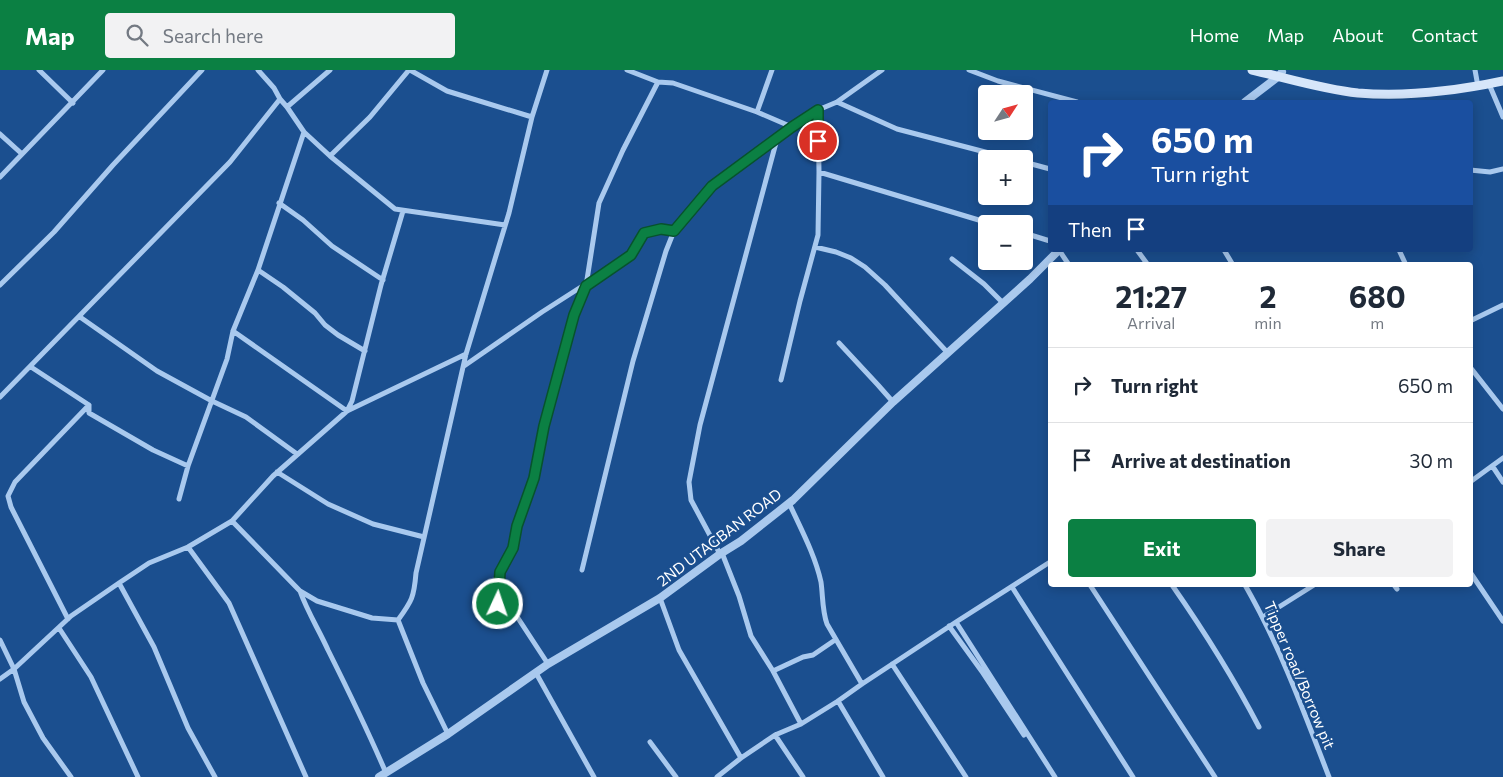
<!DOCTYPE html>
<meta charset="utf-8">
<style>
body{margin:0;font-family:Commissioner,sans-serif;background:#f2f2f3;color:#1f2937;height:100vh;display:flex;flex-direction:column;font-size:19px;white-space:nowrap}
*{box-sizing:border-box;margin:0}
p{font-size:16px;color:#747a83}
.icon{flex:none;width:28px;height:28px;fill:none;stroke:currentColor;stroke-width:2;stroke-linecap:round;stroke-linejoin:round}
.map{position:relative;flex:1;overflow:hidden}
.drawer{position:absolute;left:1048px;top:192px;width:425px;height:325px;display:flex;flex-direction:column;background:#fff;border-radius:5px;box-shadow:0 2px 12px #0003}
.drawer>*{flex:none}
.guide{position:absolute;left:1048px;top:30px;width:425px;height:152px;border-radius:5px;box-shadow:0 2px 12px #0003;background:#1a4fa0;color:#fff;overflow:hidden}
.needle{width:32px;rotate:54deg}
.fabs{position:absolute;left:978px;top:15px;display:grid;gap:10px}
.fabs a{display:grid;place-items:center;width:55px;height:55px;border-radius:5px;background:#fff;box-shadow:0 2px 12px #0003;font-size:25px}
.pin{position:absolute;display:grid;place-items:center;width:42px;height:42px;color:#fff;margin:-21px;border:2px solid #fff;border-radius:50%;box-shadow:0 1px 5px #0007}
.me{position:absolute;width:55px;margin:-28px;rotate:3deg;stroke-linejoin:round;filter:drop-shadow(0 0 4px #0008)}
.turn{display:flex;align-items:center;gap:18px;height:105px;padding:0 20px;font-size:22px}
.turn .icon{width:65px;height:65px;stroke-width:2.5}
.turn b{display:block;font-size:35px;line-height:42px}
.then{display:flex;align-items:center;height:48px;padding:0 20px;background:#0003;gap:10px;font-size:19px}
.eta{display:flex;justify-content:space-evenly;align-items:center;height:85px;text-align:center}
.eta b{font-size:30px;font-weight:700;line-height:35px}
.primary-button{display:flex;gap:10px;margin-top:auto;padding:10px 20px}
.primary-button a{flex:1;height:58px;border-radius:5px;background:#0b8043;color:#fff;font-size:20px;font-weight:700;line-height:58px;text-align:center}
.primary-button a+a{background:#f2f2f3;color:#1f2937}
ul{padding:0;list-style:none}
li{display:flex;align-items:center;gap:15px;height:75px;padding:0 20px;border-top:1px solid #e0e1e3}
li div{flex:1}
li b{display:block;font-size:19px}
li em{font-style:normal}
header{display:flex;align-items:center;gap:30px;box-sizing:border-box;height:70px;padding:0 25px;background:#0b8043;color:#fff}
header strong{font-size:24px}
nav{display:flex;gap:28px;margin-inline-start:auto;font-size:18px}
.search{width:350px;height:45px;background:#f2f2f3;display:flex;align-items:center;gap:12px;box-sizing:border-box;padding:0 18px;border-radius:5px;color:#747a83;font-size:19px}
.map>svg:first-child{display:block}
.lines{fill:none;stroke-linecap:round;stroke-linejoin:round}
.minor{stroke:#a9c9ee;stroke-width:5}
.tertiary{stroke:#a9c9ee;stroke-width:8}
.secondary{stroke:#d6e6fa;stroke-width:9}
.route-casing{stroke:#07532c;stroke-width:12}
.route{stroke:#0b8043;stroke-width:9}
.labels{text-anchor:middle;dominant-baseline:central;stroke-width:5;stroke-linejoin:round;paint-order:stroke}
.street-label{font-size:15px;fill:#fff;stroke:#1b4f8f}
</style>
<header>
<strong>Map</strong>
<div class="search"><svg class="icon" aria-label="search" viewBox="0 0 24 24"><circle cx="10" cy="10" r="6"/><path d="M15 15l6 6"/></svg>Search here</div>
<nav><a>Home</a><a>Map</a><a>About</a><a>Contact</a></nav>
</header>
<div class="map">
<svg width="1503" height="707" viewBox="0 0 1503 707">
<rect width="100%" height="100%" fill="#1b4f8f"/>
<g class="lines">
<path class="minor" d="M39,0L73,33
M258,0L274,18L280,29L287,37L304,62L330,86L395,139L505,155
M410,0L447,21L532,47
M627,0L658,12L673,13L757,42L792,57
M969,0L998,11L1077,32
M1475,0L1477,11
M1489,14L1503,47
M837,32L897,59L1012,89
M287,37L330,0
M757,42L772,0
M0,64L22,84
M330,86L370,47L409,0
M1024,92L1050,99
M1470,100L1490,102L1503,99
M819,102L992,154
M0,107L103,0
M279,133L303,150L332,176L383,210
M1024,163L1050,171
M815,177L836,182L851,188L865,197L885,215L947,282
M1059,180L1069,195
M1137,180L1148,195
M1224,180L1233,195
M1399,180L1406,195
M952,189L984,214L1003,233
M258,200L283,217L315,243L325,255L338,265L365,281
M0,215L54,162L113,95L202,0
M80,247L157,301L212,331L246,347L297,384
M1470,251L1503,235
M233,261L347,341L352,331L381,215L403,141
M839,273L878,315L893,332
M464,296L542,242L631,185L645,163L661,159L674,161L712,116L792,57L818,40L837,32L882,0
M31,297L89,335V343L153,380L188,396
M1470,297L1503,339
M781,310L800,231L818,165L819,102L818,40
M0,327L230,92L280,29
M1493,397L1503,412
M277,402L328,434L373,454L424,467
M1470,412L1503,388
M179,429L188,396L227,289L233,261L258,200L304,62
M789,433C801,459 815,485 821,512C823,526 822,540 827,554L862,614
M232,451L300,521L317,531L372,548L398,550
M188,477L229,533L306,707
M722,483L739,526L751,566L773,601L803,587L813,585L835,570
M720,484L691,430L689,412L700,355L777,69
M582,500L633,291L666,181L674,161
M1470,502L1503,551
M119,513L154,577L188,658L215,707
M1090,515L1215,707
M1172,515C1204,561 1233,607 1259,657
M1245,515C1280,576 1304,642 1329,707
M1394,515L1397,519
M1012,517L1133,707
M300,521C307,541 319,560 328,580C348,620 368,661 386,703
M660,528L679,580L741,688
M1263,547L1314,515
M68,549L11,437L8,426L15,412L89,335
M956,552L1055,707
M949,556L983,603L1024,665
M59,558L91,607L138,707
M0,570L14,599L24,632L43,668L71,707
M548,594L514,542L498,534L500,502L513,478L517,456L534,408L544,356L574,245L586,216L599,133L623,80L658,12
M892,594L966,707
M773,601L801,654
M536,603L594,707
M0,609L14,599L71,546L119,513L149,493L188,477L232,451L273,406L347,341L466,284
M838,631L883,707
M448,664L423,613L398,550C412,531 414,527 416,503L466,284L509,143L532,47L547,0
M775,665L803,707
M650,672L676,707
M717,707L741,688L775,665L801,654L838,631L862,614L956,552L1050,492"/>
<path class="tertiary" d="M1245,32L1279,6L1282,2
M379,707L448,664L548,594L660,528L720,484L741,471L793,430L893,332L1030,209L1059,180"/>
<path class="secondary" d="M1252,0C1287,8 1322,19 1358,23C1406,27 1456,21 1503,11"/>
</g>
<g class="lines">
<defs>
<path id="route" d="M498,534L500,502L513,478L517,456L534,408L544,356L574,245L586,216L631,185L644,163L661,159L674,161L712,116L792,57L818,40V71"/>
</defs>
<use href="#route" class="route-casing"/>
<use href="#route" class="route"/>
</g>
<g class="labels">
<g class="street-label">
<text transform="translate(719 467) rotate(-37)">2ND UTAGBAN ROAD</text>
<text transform="translate(1300 605) rotate(67)">Tipper road/Borrow pit</text>
</g>
</g>
</svg>
<div class="fabs">
<a><svg class="needle" viewBox="-14 -14 28 28"><path d="M0-13l5 13h-10z" fill="#e53935"/><path d="M0 13l5-13h-10z" fill="#747a83"/></svg></a>
<a>+</a>
<a>−</a>
</div>
<div class="pin" style="left:818px;top:71px;background:#d93025"><svg class="icon" aria-label="arrive" viewBox="0 0 24 24"><path d="M6 21V4h12l-3 4 3 4H6"/></svg></div>
<svg class="me" style="left:498px;top:534px" viewBox="-20 -20 40 40"><circle r="17" fill="#0b8043" stroke="#fff" stroke-width="3"/><path d="M0-11L8 9 0 5-8 9z" fill="#fff"/></svg>
<div class="guide">
<div class="turn"><svg class="icon" aria-label="right" viewBox="0 0 24 24"><path d="M7 20v-9h11M14 6l5 5-5 5"/></svg><div><b>650 m</b>Turn right</div></div>
<div class="then">Then<svg class="icon" aria-label="arrive" viewBox="0 0 24 24"><path d="M6 21V4h12l-3 4 3 4H6"/></svg></div>
</div>
<section class="drawer">
<div class="eta">
<div><b>21:27</b><p>Arrival</p></div>
<div><b>2</b><p>min</p></div>
<div><b>680</b><p>m</p></div>
</div>
<ul>
<li><svg class="icon" aria-label="right" viewBox="0 0 24 24"><path d="M7 20v-9h11M14 6l5 5-5 5"/></svg><div><b>Turn right</b></div><em>650 m</em></li>
<li><svg class="icon" aria-label="arrive" viewBox="0 0 24 24"><path d="M6 21V4h12l-3 4 3 4H6"/></svg><div><b>Arrive at destination</b></div><em>30 m</em></li>
</ul>
<div class="primary-button"><a>Exit</a><a>Share</a></div>
</section>
</div>
